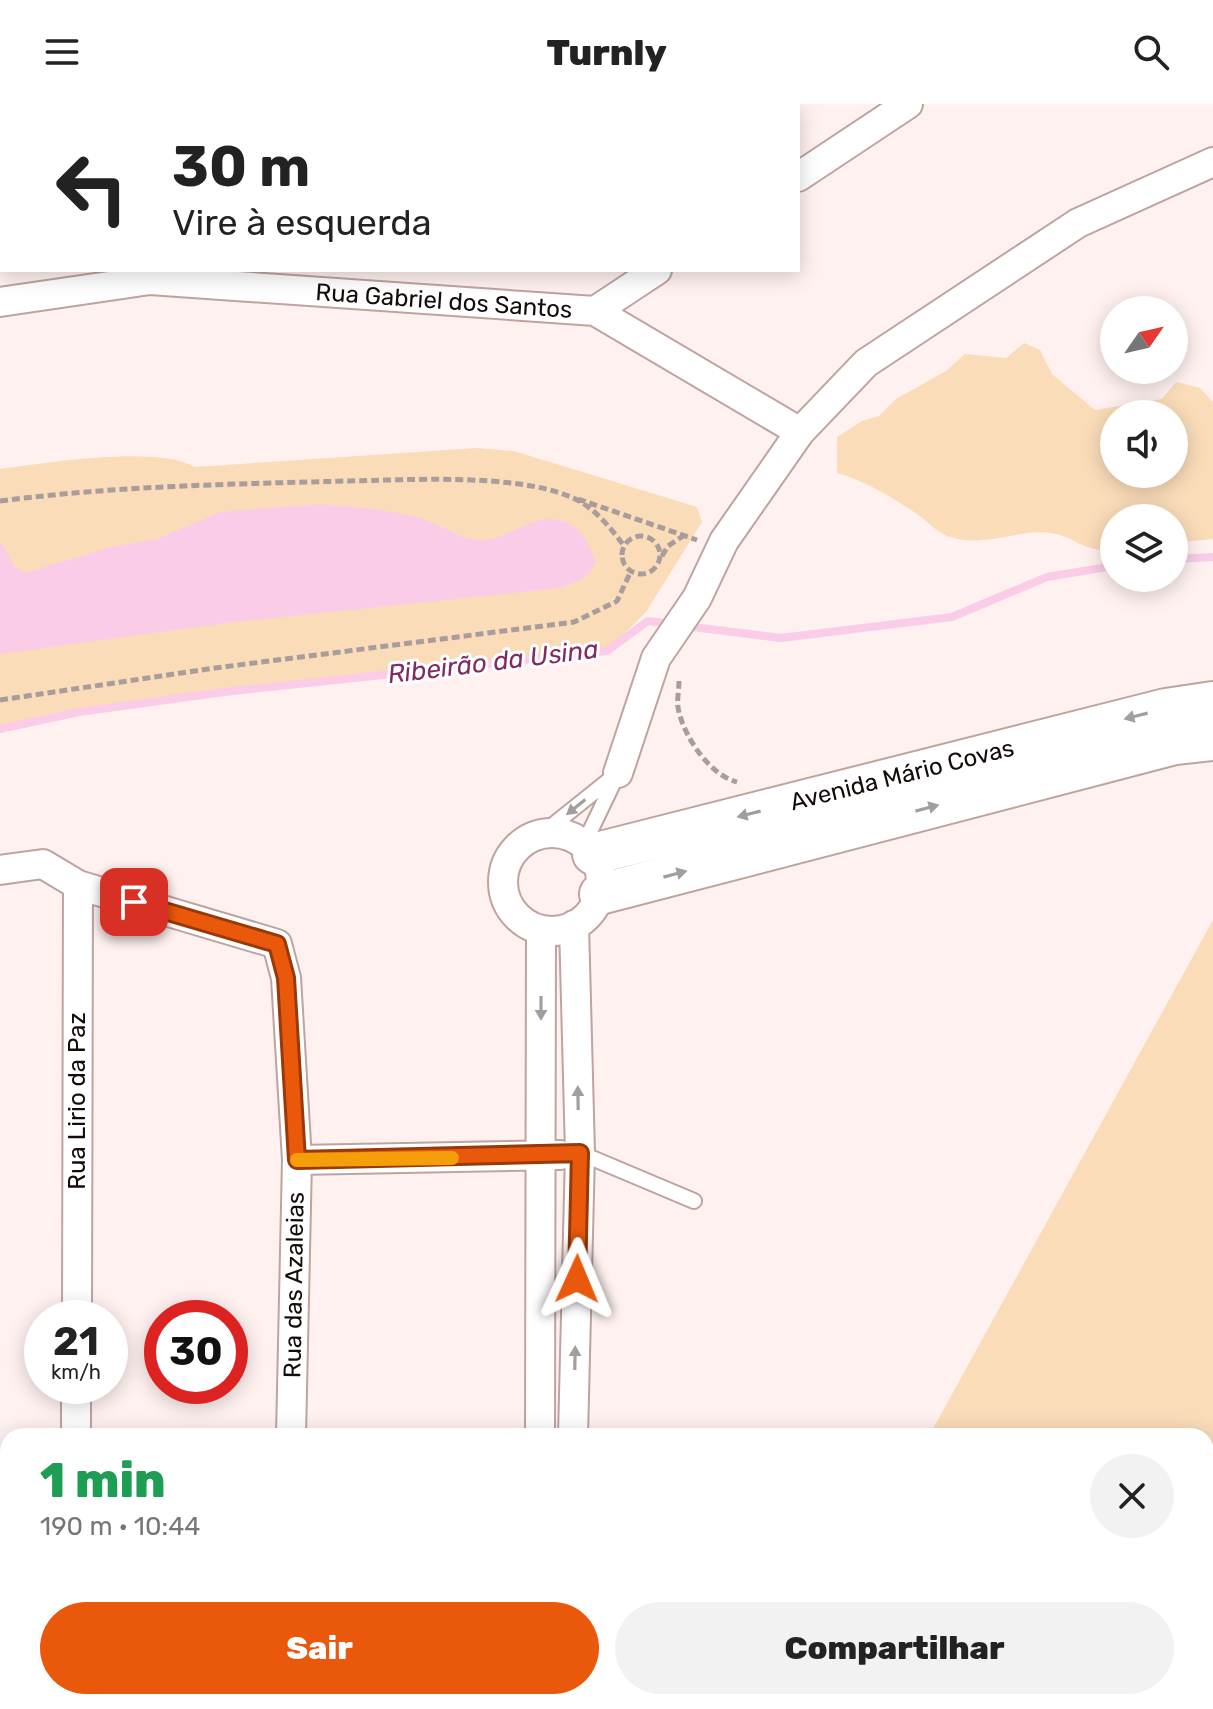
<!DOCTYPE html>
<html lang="pt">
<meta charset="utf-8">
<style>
body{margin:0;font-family:Rubik,sans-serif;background:#f2f2f2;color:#222;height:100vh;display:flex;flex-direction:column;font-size:30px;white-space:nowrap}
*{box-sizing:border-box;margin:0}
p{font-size:26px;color:#767676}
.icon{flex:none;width:44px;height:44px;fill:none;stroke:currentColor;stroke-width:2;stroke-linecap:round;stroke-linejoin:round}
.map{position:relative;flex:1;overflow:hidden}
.side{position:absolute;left:0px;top:1324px;width:1214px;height:282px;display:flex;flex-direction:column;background:#fff;border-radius:24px 24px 0 0;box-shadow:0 4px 20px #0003}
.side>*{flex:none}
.hud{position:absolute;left:0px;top:0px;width:800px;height:168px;box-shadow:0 4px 20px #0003;background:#fff;color:#222;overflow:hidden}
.needle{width:52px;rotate:56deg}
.controls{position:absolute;left:1100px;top:192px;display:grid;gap:16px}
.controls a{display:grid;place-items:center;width:88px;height:88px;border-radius:50%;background:#fff;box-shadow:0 4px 20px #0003;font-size:40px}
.speed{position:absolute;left:24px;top:1196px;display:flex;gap:16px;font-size:40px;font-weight:700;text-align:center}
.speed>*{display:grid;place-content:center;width:104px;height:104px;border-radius:50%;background:#fff;box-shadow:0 4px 20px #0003;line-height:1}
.speed small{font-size:20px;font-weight:400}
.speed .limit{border:12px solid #d22;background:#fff;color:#111}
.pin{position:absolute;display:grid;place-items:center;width:68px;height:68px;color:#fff;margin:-34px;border-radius:16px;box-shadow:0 4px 12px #0006}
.me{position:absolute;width:88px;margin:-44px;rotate:1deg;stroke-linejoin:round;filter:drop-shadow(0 0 6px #0008)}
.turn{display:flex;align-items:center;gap:28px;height:168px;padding:0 40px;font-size:36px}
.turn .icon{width:104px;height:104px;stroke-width:2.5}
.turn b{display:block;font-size:56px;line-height:68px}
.round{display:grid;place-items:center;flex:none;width:84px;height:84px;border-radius:42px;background:#f2f2f2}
.headline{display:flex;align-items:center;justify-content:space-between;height:136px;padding:0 40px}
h1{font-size:48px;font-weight:800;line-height:60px;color:#1e9e55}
.cta{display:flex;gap:16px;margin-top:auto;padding:16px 40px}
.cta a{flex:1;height:92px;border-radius:48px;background:#ea580c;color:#fff;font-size:32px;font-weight:800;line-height:92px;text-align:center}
.cta a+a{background:#f2f2f2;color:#222}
header{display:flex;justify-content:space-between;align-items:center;height:104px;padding:0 40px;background:#fff;font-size:36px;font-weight:800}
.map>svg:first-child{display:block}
.green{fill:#fadcb9;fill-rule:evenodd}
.water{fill:#fbcce7}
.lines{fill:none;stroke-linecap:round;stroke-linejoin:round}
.stream{stroke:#fbcce7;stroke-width:8}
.lane-casing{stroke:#bfa39f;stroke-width:18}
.street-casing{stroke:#bfa39f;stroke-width:32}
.secondary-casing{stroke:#bfa39f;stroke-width:44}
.path{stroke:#a99d9b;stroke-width:5;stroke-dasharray:8 4;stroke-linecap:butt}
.lane{stroke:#fff;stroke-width:14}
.street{stroke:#fff;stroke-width:28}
.secondary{stroke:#fff;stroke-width:40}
.oneway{fill:#a19e9d}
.route-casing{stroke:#983908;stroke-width:20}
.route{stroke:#ea580c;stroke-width:14}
.slow{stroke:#f59e0b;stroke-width:14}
.labels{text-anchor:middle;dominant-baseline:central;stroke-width:6;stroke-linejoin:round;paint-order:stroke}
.street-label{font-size:24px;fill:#150c0a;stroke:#fff}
.water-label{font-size:26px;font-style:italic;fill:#802b63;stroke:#fff}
</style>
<header><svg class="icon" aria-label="menu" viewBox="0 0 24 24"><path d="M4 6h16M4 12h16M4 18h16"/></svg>Turnly<svg class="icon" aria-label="search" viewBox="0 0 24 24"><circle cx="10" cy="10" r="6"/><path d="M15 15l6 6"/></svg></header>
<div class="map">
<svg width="1213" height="1605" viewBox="0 0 1213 1605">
<rect width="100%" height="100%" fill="#fef1ef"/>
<path class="green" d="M1024,239L1040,246L1052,270L1095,306L1162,295L1176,278L1200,284L1213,298V435L1174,439V414H1114V446C1083,448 1080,436 1056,430C1021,422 986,446 947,432C937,428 927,417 917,410C893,394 864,376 837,369V333L862,317L879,312L896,295L946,267L965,250L1006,254ZM1114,310H1174V370H1114Z
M476,344L514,347L697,403L702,418L646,508L607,547L224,588L80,608L0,625V365C48,359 154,341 195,363Z
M1213,816V1605H779L783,1598H1206V1332H929Z"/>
<path class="water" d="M319,400C353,403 389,405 422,415C444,422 463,438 486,436C513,433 533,408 563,417C582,423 589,441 596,459L584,474L561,484L234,518L0,550V437L15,463L25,469L111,443L157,435L220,408Z"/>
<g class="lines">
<path class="stream" d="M1174,455L1213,453
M685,522L781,534L952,513L1047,473L1114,462
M0,625L79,608L224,588L607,547L648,517L672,520"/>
<defs>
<path id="lane" d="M543,729L618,669L584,740
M580,1049L694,1097"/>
<path id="street" d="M225,0L227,2
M562,0L563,2
M388,2V0
M429,2L431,0
M798,73L908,0
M0,198L150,176L595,207L800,328
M595,207L657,166
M618,669L656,554L697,494L724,437L800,328L866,259L1078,119L1213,58
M503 778a49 49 0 1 1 98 0a49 49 0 1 1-98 0Z
M0,766L43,760L78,781L277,840L286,874L297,1056L291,1332
M297,1056L560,1051
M77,1214L78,781
M76,1332V1282
M540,1332L541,826
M573,1332L580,1049L574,821
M0,1407L8,1410
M522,1598L529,1601H560"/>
<path id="secondary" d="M593,750L1166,605L1213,598
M600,790L1175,640L1213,636"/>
</defs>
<use href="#lane" class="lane-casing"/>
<use href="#street" class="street-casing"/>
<use href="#secondary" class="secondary-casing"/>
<path class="path" d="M578,395L697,436
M0,397C115,382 231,380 347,377C409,376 514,369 571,393C593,402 611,424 624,442
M622 451a19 19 0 1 1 38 0a19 19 0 1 1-38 0Z
M662,452L668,442L683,432
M679,577C679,587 676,599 679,608C685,634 710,671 737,678
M0,596L215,564L574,518L617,497L631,467"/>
<use href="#lane" class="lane"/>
<use href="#street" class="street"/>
<use href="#secondary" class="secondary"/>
</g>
<defs><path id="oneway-solid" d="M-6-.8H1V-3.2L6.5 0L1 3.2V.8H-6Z" transform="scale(2)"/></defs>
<g class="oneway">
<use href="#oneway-solid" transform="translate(1136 612) rotate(166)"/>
<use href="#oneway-solid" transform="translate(576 703) rotate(141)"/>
<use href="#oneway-solid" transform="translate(927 704) rotate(-15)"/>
<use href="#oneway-solid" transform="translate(749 710) rotate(166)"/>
<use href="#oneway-solid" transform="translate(675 770) rotate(-15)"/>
<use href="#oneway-solid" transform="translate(541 904) rotate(90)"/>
<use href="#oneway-solid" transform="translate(578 994) rotate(-91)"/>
<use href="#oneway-solid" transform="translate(575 1254) rotate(-89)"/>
</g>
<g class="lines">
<defs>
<path id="route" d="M134,798L277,840L286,874L297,1056L580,1049L577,1175"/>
</defs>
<use href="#route" class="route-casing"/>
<use href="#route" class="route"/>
<path class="slow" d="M297,1056L452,1054"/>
</g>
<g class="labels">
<g class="street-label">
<text transform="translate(444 197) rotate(4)">Rua Gabriel dos Santos</text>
<text transform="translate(902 671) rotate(-14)">Avenida Mário Covas</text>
<text transform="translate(77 997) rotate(-90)">Rua Lirio da Paz</text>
<text transform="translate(294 1181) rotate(-89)">Rua das Azaleias</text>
</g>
<g class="water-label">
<text transform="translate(493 558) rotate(-7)">Ribeirão da Usina</text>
</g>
</g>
</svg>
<div class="controls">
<a><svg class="needle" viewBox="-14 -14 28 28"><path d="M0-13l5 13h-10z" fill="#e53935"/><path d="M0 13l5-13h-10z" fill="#767676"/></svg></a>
<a><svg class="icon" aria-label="sound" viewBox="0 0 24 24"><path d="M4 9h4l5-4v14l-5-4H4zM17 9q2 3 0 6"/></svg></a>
<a><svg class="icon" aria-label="layers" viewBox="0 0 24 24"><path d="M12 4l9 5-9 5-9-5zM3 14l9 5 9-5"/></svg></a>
</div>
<div class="speed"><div>21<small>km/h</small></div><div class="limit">30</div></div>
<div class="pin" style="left:134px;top:798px;background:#d93025"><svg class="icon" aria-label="arrive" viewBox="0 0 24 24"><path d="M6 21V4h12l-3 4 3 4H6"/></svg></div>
<svg class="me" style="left:577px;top:1175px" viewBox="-20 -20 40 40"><path d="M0-17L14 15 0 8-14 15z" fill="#ea580c" stroke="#fff" stroke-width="4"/></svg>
<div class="hud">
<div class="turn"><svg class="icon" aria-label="left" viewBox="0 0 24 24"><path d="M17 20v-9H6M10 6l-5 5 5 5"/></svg><div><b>30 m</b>Vire à esquerda</div></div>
</div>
<section class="side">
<div class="headline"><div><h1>1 min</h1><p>190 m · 10:44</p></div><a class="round"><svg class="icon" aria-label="close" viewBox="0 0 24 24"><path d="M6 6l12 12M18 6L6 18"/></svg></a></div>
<div class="cta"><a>Sair</a><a>Compartilhar</a></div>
</section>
</div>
